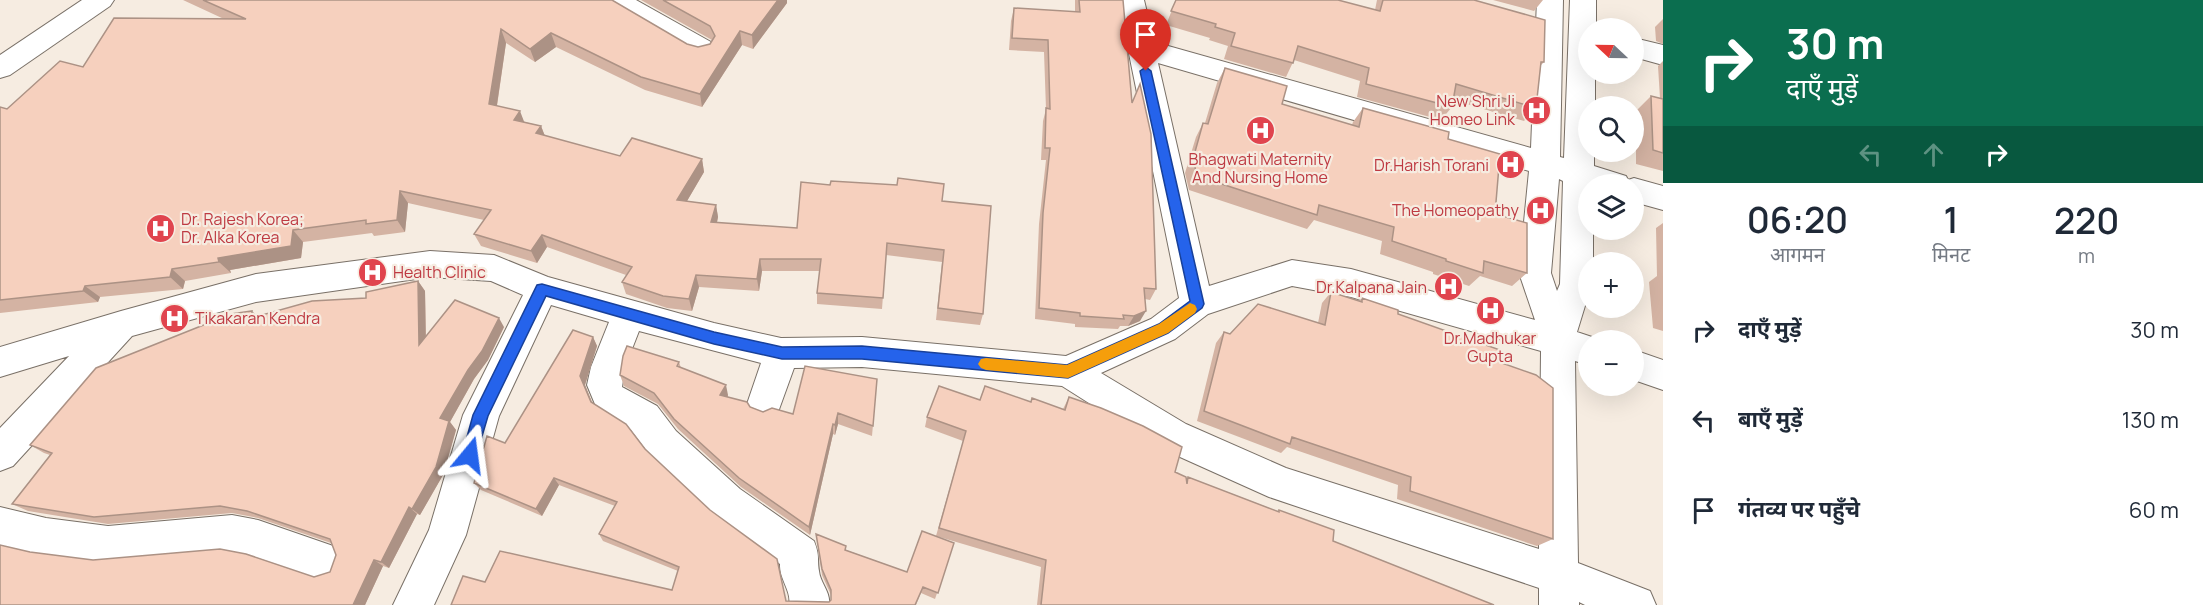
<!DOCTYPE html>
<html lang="hi">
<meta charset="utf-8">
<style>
body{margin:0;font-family:Manrope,"Noto Sans Devanagari",sans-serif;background:#f2f2f3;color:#1f2937;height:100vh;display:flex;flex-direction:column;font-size:22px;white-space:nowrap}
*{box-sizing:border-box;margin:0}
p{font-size:20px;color:#747a83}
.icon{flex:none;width:33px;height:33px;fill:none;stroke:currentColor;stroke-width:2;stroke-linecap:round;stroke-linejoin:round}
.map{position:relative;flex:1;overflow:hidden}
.details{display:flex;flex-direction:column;background:#fff;width:540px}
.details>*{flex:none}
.banner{background:#0b6e4f;color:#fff;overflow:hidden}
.needle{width:39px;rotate:292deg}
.fabs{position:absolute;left:1578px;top:18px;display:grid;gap:12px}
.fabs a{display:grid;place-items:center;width:66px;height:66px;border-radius:50%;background:#fff;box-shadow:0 6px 24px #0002;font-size:30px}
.pin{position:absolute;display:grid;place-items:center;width:51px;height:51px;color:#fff;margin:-62px -26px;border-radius:50% 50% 50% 0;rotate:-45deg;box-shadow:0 0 6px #0007}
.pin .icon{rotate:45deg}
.me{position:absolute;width:66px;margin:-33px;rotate:16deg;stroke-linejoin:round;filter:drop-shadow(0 0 4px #0008)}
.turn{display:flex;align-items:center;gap:21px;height:126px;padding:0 24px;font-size:27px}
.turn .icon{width:78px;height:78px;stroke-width:2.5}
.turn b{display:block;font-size:42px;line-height:51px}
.lanes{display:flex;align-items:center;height:57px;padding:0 24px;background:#0003;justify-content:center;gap:30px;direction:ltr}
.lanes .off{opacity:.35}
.eta{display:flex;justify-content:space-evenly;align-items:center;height:102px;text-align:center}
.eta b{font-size:36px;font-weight:600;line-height:42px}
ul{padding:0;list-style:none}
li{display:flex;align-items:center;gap:18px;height:90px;padding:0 24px}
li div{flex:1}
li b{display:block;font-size:22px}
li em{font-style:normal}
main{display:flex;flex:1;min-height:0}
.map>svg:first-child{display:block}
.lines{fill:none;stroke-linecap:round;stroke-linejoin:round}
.minor-casing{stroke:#797067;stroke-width:2}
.major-casing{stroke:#797067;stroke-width:2}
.minor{fill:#fff;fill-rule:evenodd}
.major{fill:#fff;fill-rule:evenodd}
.wall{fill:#d4b3a3}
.shaded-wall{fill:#ac9285}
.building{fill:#f6d0be;stroke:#ac9285;stroke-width:1.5}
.route{fill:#2563eb;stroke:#184099;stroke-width:1.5}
.slow{fill:#f59e0b}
.labels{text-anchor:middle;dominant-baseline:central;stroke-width:4.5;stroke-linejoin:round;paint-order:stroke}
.health-label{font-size:16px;fill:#be3a42;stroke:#f6ece1;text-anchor:end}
</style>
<main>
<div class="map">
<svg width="1663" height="605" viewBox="0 0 1663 605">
<rect width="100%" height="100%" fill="#f6ece1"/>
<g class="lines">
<defs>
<path id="minor" d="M603,0H636L711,42L715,49L711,56L701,59L691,56L607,6Z
M1118,0H1144L1154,42L1531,148L1537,0H1563L1560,157L1564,158L1570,0H1596V28H1588V74H1595V106H1588V152H1594V166L1626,176L1628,180L1634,178L1663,186V210L1634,202V184H1588V230H1593V262H1588V296L1577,332L1601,340H1588V365L1575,361L1578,563L1650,591L1656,605H1585L1579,602V605H1539V588L1269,497L1160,448L1062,386L862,367L794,368L777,415L765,420L753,415L747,404L761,363L639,331L625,367L622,387L657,406L676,431L740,489L814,541C820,556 817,558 819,571C820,583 831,592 829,605H789C792,591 779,579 780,564L714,515L650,455L631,430L597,409L587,385L591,367L609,322L551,305L499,416L466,535L434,605H393L429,530L463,415L523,295L491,281L430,277L256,302L132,336L13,466L0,471V428L69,356L0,377V347L121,311L256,274L430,251L494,255L548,277L714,323L781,338L862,337L1066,356L1151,319L1179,298ZM1158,63L1529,171L1519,273L1535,320L1351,269L1292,260L1209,286ZM1559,179L1563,181L1560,284L1557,291L1551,273ZM1292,286L1351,297L1541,351L1539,549L1286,468L1186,424L1101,373L1175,339L1208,314Z
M1634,38L1663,45V65L1634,57Z
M1634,350L1663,360V390L1634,380Z
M0,507L46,518L108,526L232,515L258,520L339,548L344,562L339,576L325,581L258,558L232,553L108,564L46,556L0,545Z"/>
<path id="major" d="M82,0H114L110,6L10,75L0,78V55Z"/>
</defs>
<use href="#minor" class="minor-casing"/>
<use href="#major" class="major-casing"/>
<use href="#minor" class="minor"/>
<use href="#major" class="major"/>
</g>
<path class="wall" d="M183,0H612L687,44L698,47L710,44L712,40L641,0H787V3L753,49L742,45L702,107L645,90L556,47L535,62L506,43L497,106L525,122L541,126L545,136L620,156L702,159L704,172L687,201L716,205L718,217L717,223L797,228L942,201L983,314L980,325L936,320L942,262L886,255L882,309L817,304V293L820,271H762L759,291L699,287L692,311L667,308L626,294L622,282L626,275L547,247L537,263L481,246L474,234L484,220L408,203L405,232L374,236L372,233L303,242L301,258L230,270L231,273L185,281L183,289L100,297L98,302L0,313V107L7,109L83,67L224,19Z
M1075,0H1123L1132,103L1156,289L1150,300L1145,299L1140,321L1128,326H1120L1118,329L1075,327V324L1035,319L1039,224L1046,160H1041L1043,121L1046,109L1044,52L1009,50L1011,21L1014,8L1075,12Z
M1176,0L1375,10L1377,0H1474L1544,62L1541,65L1536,108L1524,121L1453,100L1452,107L1441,120L1357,97L1360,81L1294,60L1286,77L1224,59L1228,46L1209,40L1210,38L1166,25Z
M1493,0H1543L1534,11Z
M1663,19V44L1656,41L1655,27Z
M1663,61V171L1636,164V111L1651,96L1660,98L1658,66Z
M1225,68L1282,104L1352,125L1353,122L1363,108L1448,139L1495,214L1527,273L1512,286L1480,276L1469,286L1433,274V272L1380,254L1382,241L1314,220L1307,229L1189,190L1185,173L1196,137L1203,123H1205L1217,83Z
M1663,223V331L1653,328L1649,282L1657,276L1656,228Z
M418,281L425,291L426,336L504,327L488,360L474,379L450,422L456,430L443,475L420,515L417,514L389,568L383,566L365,605L30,552L93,560L314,577L330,572L336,555L331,543L258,518L232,513L108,524L28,511L12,504L50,455L44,453L30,445L258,316L366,298Z
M1331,292L1359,301L1362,298L1499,362L1553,539L1537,546L1397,499L1398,485L1287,447L1281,453L1197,421L1216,343L1224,332L1230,334L1318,323L1322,303Z
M593,337L597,346L585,385L592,402L645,449L786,601L829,602L831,600V595L822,575L816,534L846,550L907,572L954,543L935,599L921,593L916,605H451L485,582L672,590L678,571L603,541L599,534L615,506L559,485L542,516L481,490L474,483L505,443Z
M679,362L681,368L728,395V397L763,412L793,414L877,379L872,436L838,424L835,435L833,434L810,535L741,487L678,429L658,404L624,386L620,375Z
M1069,397L1186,479L1188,477L1277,511L1279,510L1333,541L1494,605H1037L1041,567L936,536L963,441L925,427L927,417L980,400L1063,409Z"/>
<path class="shaded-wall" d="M778,0H787V3L753,49L752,35Z
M501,29L506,43L495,118L489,104Z
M740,31L742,45L702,107L700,94Z
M551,33L556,47L535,62L530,49Z
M520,111L525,124L514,120Z
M541,126L546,139L536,133Z
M702,159L704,172L680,213L677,200Z
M400,191L408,203L405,232L397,220Z
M716,205L718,217L714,235L711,222Z
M293,230L303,242L301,258L230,270L231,273L219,262L218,258Z
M542,235L547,247L537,263L531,251Z
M760,259L762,271L759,291L757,279Z
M172,269L185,281L183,289L170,277Z
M696,275L699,287L692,311L689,299Z
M418,281L425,291L426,354L419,345Z
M85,286L100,297L98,302L83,291Z
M252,311L262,321L251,318Z
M1146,311L1140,321L1128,326L1134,316Z
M499,318L504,327L488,360L474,379L450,422L456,430L443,475L420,515L412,509L440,418Z
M593,337L597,346L585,385L595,410L580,376Z
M726,385L728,395L723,405L720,395Z
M838,413V424L835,435V425Z
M833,424V434L810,535L809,527Z
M554,478L559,485L542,516L536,509Z
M409,507L417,514L389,568L381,562Z
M374,560L383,566L365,605H353Z"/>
<path class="building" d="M203,0H612L687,44L698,47L710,44L715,36L710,26L663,0H778L752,35L740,31L700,94L641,77L551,33L530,49L501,29L489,104L520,111L514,120L541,126L536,133L620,156L632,138L702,159L677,200L716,205L711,222L797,228L801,182L830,185L831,181L897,185L898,178L944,184L942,201L991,206L983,314L938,308L944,250L887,243L883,298L817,293L821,259H760L757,279L696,275L689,299L663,296L622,282L632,267L542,235L531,251L474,234L491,210L400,191L397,220L366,224V220L293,230L291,246L218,258L219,262L172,269L170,277L85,286L83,291L0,300V107L7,109L60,61L83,67L114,18L246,19Z
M1079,0H1123L1132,103L1140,84L1151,134L1156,289L1144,288L1146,311L1134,316L1123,315L1124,319L1080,316V313L1039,308L1043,213L1050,148H1045L1046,108L1050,109L1048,40L1012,38L1014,8L1080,12Z
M1176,0H1338L1380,11L1383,0H1474L1545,20L1544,62H1541L1536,108L1456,84L1452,107L1366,84L1369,68L1298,46L1293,63L1231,46L1235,33L1215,27L1216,24L1171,11Z
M1225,68L1287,86L1282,104L1359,127L1363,108L1449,132L1448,139L1500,154L1495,214L1527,223V273L1484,261L1483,273L1446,261V259L1392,241L1394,227L1319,205L1317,215L1197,176L1193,159L1203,123L1208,124Z
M1651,96L1663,99V153L1653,150Z
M418,281L419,345L455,300L499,318L482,351L468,370L440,418L449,421L436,467L412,509L409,507L381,562L374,560L353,605H0V545L30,552L93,560L220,549L246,554L314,577L330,572L336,555L330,539L247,511L220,506L94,517L12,504L52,453L30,445L96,368L231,314L252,311L251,318L312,301L366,298V292Z
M1331,292L1362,302V298L1398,310V314L1500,350L1499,362L1536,375L1553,388V539L1410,491L1411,477L1292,437L1290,444L1204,411L1224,332L1230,334L1258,304L1325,325Z
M573,330L593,337L580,376L591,402L626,424L645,449L710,510L777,559L786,601L829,602L831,600V590L822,569L816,534L846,546L845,550L907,572L922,531L954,543L938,593L923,587L915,605H451L463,576L485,582L500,551L672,590L679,567L599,534L617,502L554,478L536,509L474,483L487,436L505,443Z
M627,346L679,362L677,366L726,385L720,395L747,402L750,407L763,412L772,408L793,414L805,366L877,379L873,426L838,413L835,425L833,424L809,527L739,478L674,419L654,393L620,375L623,356Z
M939,386L980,400L985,386L1031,402L1032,398L1065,410L1069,397L1101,408L1143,426L1182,447L1175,472L1186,477L1187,484L1188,477L1279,512V510L1334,530L1333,541L1494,605H1041L1046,560L939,528L966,431L927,417Z"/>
<path class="route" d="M1146,67L1151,71L1204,304L1202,308L1168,333L1068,378L862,359H782L714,344L546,296L488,416L475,460L470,462L464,460L462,455L473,415L537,285L542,284L714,332L782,347L862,346L1067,365L1159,324L1190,301L1140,71Z"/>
<path class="slow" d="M1190,303L1195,305L1197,309L1195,313L1168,333L1068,378L986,370L981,368L978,364L981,359L986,358L1067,365L1159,324Z"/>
<defs>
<symbol id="hospital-disc" viewBox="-11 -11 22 22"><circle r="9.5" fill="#e0444e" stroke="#f6ece1"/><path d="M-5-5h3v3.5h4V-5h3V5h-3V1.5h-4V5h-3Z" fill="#fff"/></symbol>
</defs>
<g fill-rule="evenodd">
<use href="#hospital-disc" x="1520" y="94" width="33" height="33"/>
<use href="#hospital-disc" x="1244" y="114" width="33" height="33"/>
<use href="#hospital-disc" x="1494" y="148" width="33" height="33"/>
<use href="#hospital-disc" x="1524" y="194" width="33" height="33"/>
<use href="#hospital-disc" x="144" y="212" width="33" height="33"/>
<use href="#hospital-disc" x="356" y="256" width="33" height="33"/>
<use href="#hospital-disc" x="1432" y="270" width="33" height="33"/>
<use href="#hospital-disc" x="1474" y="294" width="33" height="33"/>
<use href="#hospital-disc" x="158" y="302" width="33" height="33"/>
</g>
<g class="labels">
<g class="health-label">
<text x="1515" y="101">New Shri Ji<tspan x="1515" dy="18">Homeo Link</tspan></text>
<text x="1260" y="159" text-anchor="middle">Bhagwati Maternity<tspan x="1260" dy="18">And Nursing Home</tspan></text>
<text x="1489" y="165">Dr.Harish Torani</text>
<text x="1519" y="210">The Homeopathy</text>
<text x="181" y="219" text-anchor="start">Dr. Rajesh Korea;<tspan x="181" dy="18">Dr. Alka Korea</tspan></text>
<text x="393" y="272" text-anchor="start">Health Clinic</text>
<text x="1427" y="287">Dr.Kalpana Jain</text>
<text x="195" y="318" text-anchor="start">Tikakaran Kendra</text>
<text x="1490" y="338" text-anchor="middle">Dr.Madhukar<tspan x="1490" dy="18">Gupta</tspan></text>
</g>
</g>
</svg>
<div class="fabs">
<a><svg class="needle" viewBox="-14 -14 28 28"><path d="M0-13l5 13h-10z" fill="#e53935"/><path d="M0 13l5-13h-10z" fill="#747a83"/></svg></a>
<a><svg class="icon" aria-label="search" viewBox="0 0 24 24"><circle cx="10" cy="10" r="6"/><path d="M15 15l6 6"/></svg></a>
<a><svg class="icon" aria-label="layers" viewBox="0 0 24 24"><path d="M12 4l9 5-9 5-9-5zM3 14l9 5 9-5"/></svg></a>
<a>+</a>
<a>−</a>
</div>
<div class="pin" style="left:1146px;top:71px;background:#d93025"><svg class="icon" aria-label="arrive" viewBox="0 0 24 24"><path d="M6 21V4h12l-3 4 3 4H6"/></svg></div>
<svg class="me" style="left:470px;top:455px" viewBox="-20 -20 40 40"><path d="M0-17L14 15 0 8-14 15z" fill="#2563eb" stroke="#fff" stroke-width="4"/></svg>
</div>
<section class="details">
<div class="banner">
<div class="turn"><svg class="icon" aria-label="right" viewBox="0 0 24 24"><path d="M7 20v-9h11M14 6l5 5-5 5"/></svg><div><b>30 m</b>दाएँ मुड़ें</div></div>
<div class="lanes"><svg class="icon off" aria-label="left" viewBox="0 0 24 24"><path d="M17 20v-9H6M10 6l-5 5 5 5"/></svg><svg class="icon off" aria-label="ahead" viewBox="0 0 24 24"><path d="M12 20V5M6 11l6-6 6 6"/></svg><svg class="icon" aria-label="right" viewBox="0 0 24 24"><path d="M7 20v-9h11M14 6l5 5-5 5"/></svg></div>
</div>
<div class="eta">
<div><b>06:20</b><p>आगमन</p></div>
<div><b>1</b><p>मिनट</p></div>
<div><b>220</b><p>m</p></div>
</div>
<ul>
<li><svg class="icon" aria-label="right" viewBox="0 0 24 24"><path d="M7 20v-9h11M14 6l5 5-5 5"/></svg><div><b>दाएँ मुड़ें</b></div><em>30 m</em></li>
<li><svg class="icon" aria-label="left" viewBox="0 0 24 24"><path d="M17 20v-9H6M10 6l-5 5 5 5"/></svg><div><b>बाएँ मुड़ें</b></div><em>130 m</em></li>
<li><svg class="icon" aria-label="arrive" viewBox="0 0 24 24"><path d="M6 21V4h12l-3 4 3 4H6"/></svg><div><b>गंतव्य पर पहुँचे</b></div><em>60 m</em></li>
</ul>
</section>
</main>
